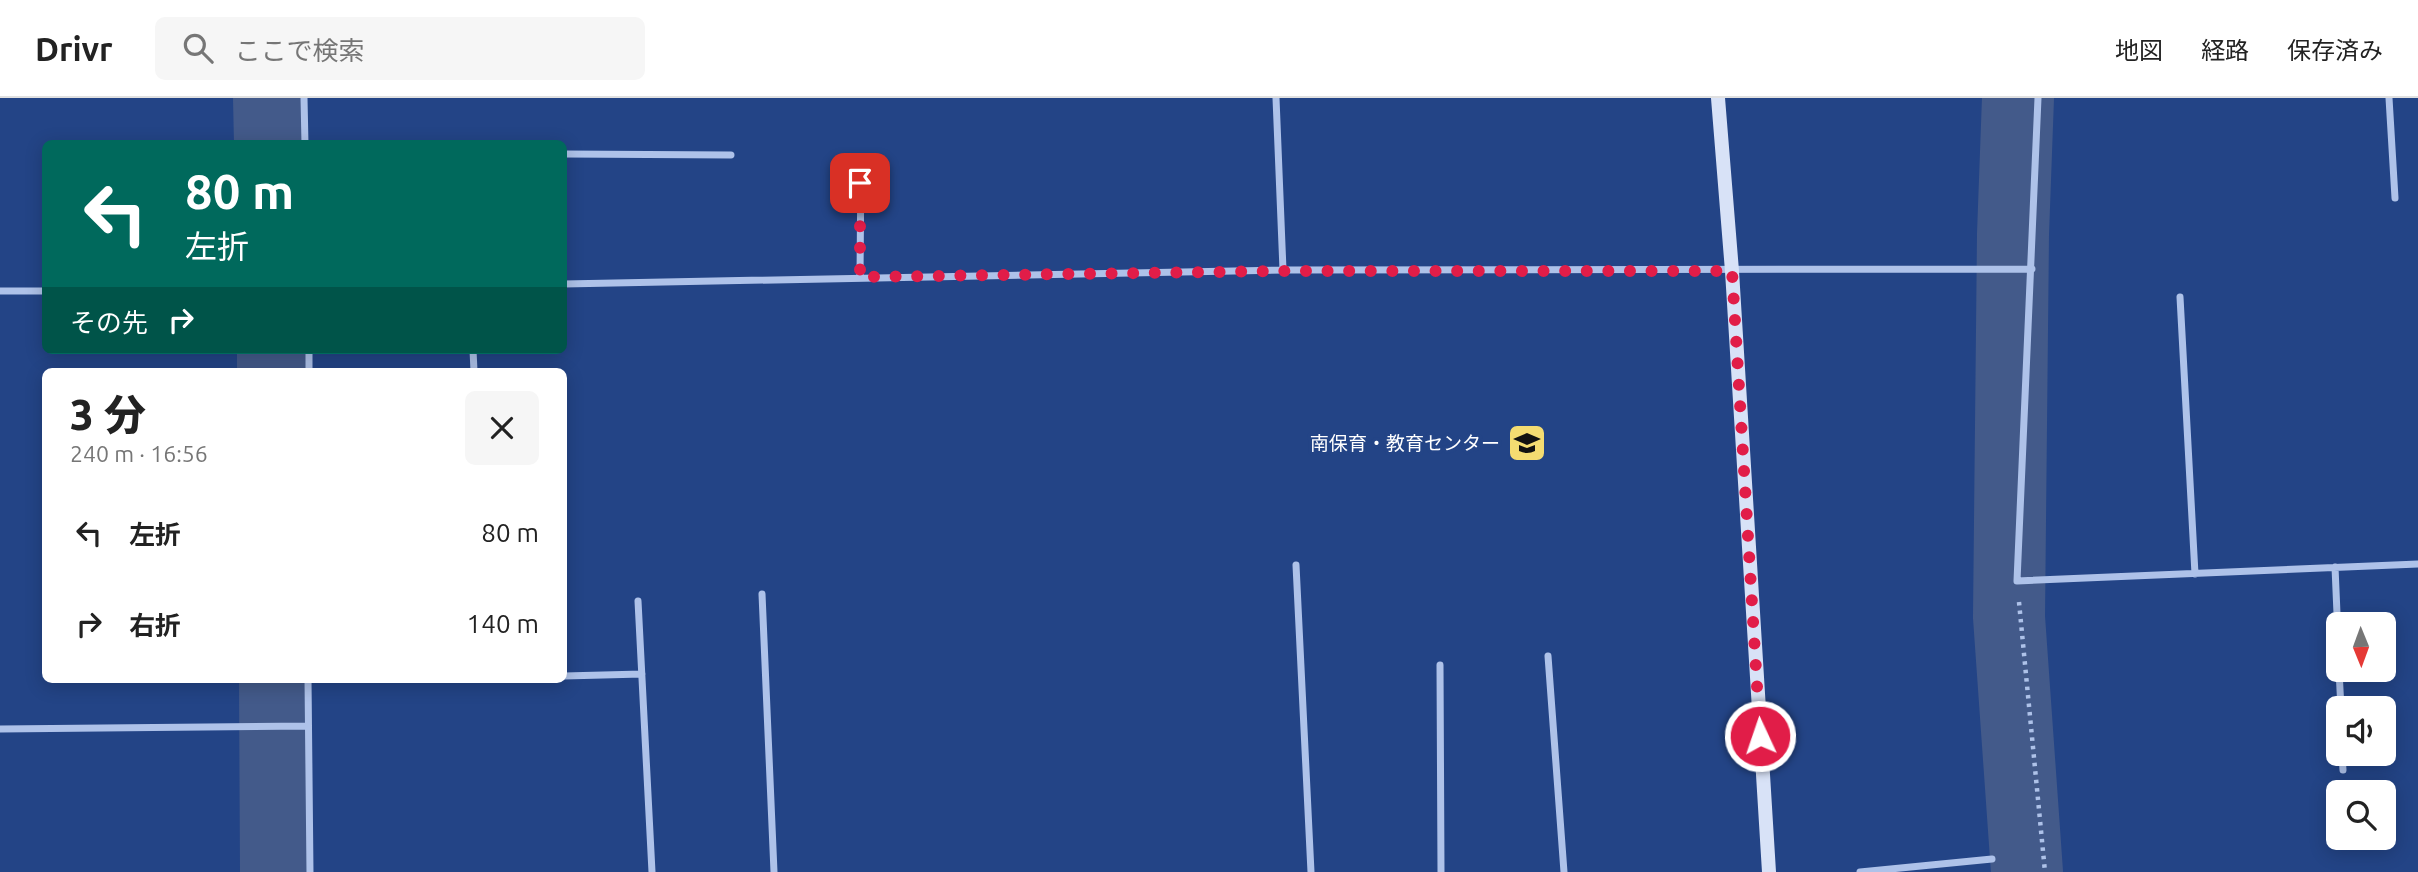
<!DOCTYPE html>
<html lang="ja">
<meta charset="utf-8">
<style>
body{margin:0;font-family:Ubuntu,"Noto Sans JP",sans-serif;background:#f6f6f6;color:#222;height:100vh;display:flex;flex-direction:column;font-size:26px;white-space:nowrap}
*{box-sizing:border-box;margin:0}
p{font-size:23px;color:#767676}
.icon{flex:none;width:38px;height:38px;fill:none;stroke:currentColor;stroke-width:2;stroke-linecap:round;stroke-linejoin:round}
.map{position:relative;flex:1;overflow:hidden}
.details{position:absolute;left:42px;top:270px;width:525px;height:315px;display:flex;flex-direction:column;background:#fff;border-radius:10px;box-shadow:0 4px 18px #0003}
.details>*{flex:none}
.banner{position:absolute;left:42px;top:42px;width:525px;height:214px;border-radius:10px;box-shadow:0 4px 18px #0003;background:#00695c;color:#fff;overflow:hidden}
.needle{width:46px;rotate:179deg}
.fabs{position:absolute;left:2326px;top:514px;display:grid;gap:14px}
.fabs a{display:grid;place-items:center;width:70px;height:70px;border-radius:10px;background:#fff;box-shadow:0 4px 18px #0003;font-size:35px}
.pin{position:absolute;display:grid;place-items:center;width:60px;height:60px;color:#fff;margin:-30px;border-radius:14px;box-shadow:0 4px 10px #0006}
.me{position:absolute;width:77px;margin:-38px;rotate:357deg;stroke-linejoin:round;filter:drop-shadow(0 0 5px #0008)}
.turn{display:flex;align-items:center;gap:24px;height:147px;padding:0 28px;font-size:32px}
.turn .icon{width:91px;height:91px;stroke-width:2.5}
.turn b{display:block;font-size:49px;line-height:60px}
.then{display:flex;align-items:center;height:66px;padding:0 28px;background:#0003;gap:14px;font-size:26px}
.round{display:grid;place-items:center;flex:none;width:74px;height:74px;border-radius:10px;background:#f6f6f6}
.overview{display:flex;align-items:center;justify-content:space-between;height:119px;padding:0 28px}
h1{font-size:42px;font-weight:800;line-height:52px}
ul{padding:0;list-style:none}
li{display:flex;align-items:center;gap:21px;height:91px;padding:0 28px}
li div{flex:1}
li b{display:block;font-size:26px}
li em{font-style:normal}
header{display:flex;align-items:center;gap:42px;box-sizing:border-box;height:98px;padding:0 35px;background:#fff;border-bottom:2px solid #e0e0e0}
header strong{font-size:33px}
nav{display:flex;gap:38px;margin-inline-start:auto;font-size:24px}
.search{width:490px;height:63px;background:#f6f6f6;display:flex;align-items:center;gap:18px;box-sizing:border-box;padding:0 24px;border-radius:10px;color:#767676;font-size:26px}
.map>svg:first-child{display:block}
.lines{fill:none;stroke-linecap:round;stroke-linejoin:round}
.river{stroke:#435a8a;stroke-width:72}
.path{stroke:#aec2e9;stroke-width:4.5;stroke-dasharray:3.5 5;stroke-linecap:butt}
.street{stroke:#aec2e9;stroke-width:7}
.secondary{stroke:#d8e2f7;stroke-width:14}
.route{stroke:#e11d48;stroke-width:12;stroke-dasharray:0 21.6}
.labels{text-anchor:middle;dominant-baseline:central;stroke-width:7;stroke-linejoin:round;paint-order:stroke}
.poi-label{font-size:19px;fill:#fff;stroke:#234486;text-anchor:end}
</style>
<header>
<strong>Drivr</strong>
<div class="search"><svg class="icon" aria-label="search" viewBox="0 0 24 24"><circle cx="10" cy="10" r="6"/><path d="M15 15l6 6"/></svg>ここで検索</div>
<nav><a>地図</a><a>経路</a><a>保存済み</a></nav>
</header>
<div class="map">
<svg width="2418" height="774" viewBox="0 0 2418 774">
<rect width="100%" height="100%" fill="#234486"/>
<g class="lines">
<path class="river" d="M269,0L270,46
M2018,0L2013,136L2009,519L2027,774
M273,252V273
M275,581L276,774"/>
<path class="path" d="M2019,504L2045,774"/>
<path class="street" d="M304,0L305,46
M1276,0L1283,172
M2038,0L2017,483L2418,466
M2389,0L2395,100
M564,56L731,57
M860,179L861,61
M564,186L1283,172L2032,171
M0,193H46
M2180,199L2195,476
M473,252L474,273
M309,273V252
M1296,467L1311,774
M2335,469L2338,539
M762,496L774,774
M638,503L652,774
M1548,558L1564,774
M1440,567L1441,774
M2339,572L2341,611
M564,578L642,576
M308,581L310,774
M464,581H476
M0,631L308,628
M2342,656L2343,672
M1860,774L1992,761"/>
<path class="secondary" d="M1718,0L1732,173L1769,774"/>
</g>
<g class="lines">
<path class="route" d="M860,85V179L1283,173H1732L1760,638"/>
</g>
<defs>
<symbol id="school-square" viewBox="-11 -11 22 22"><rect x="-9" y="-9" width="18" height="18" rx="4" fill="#f4dc71" stroke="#234486"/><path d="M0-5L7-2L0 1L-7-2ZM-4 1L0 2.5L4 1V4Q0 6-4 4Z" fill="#111"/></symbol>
</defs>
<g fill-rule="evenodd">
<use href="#school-square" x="1505" y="323" width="44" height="44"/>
</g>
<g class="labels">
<g class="poi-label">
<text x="1500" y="345">南保育・教育センター</text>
</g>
</g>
</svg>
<div class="fabs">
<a><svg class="needle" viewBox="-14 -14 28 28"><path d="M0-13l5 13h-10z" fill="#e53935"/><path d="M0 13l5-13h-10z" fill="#767676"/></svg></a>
<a><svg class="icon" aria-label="sound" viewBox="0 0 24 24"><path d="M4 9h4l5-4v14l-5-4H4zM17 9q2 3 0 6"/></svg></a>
<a><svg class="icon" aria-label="search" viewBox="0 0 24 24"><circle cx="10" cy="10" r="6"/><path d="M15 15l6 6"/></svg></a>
</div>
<div class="pin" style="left:860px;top:85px;background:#d93025"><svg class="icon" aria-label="arrive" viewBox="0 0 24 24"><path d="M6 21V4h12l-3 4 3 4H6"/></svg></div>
<svg class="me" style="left:1760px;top:638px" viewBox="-20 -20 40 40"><circle r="17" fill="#e11d48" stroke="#fff" stroke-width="3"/><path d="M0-11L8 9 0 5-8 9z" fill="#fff"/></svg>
<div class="banner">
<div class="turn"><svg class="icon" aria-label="left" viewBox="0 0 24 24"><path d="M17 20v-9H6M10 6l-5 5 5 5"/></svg><div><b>80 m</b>左折</div></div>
<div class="then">その先<svg class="icon" aria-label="right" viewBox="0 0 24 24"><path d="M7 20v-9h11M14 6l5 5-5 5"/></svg></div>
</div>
<section class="details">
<div class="overview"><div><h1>3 分</h1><p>240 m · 16:56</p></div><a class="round"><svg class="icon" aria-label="close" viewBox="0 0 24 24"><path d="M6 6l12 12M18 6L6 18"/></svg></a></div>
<ul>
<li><svg class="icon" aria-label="left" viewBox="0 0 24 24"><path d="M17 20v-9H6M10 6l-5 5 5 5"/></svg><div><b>左折</b></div><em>80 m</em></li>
<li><svg class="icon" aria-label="right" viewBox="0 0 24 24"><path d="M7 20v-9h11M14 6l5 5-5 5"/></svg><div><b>右折</b></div><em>140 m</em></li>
</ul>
</section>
</div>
